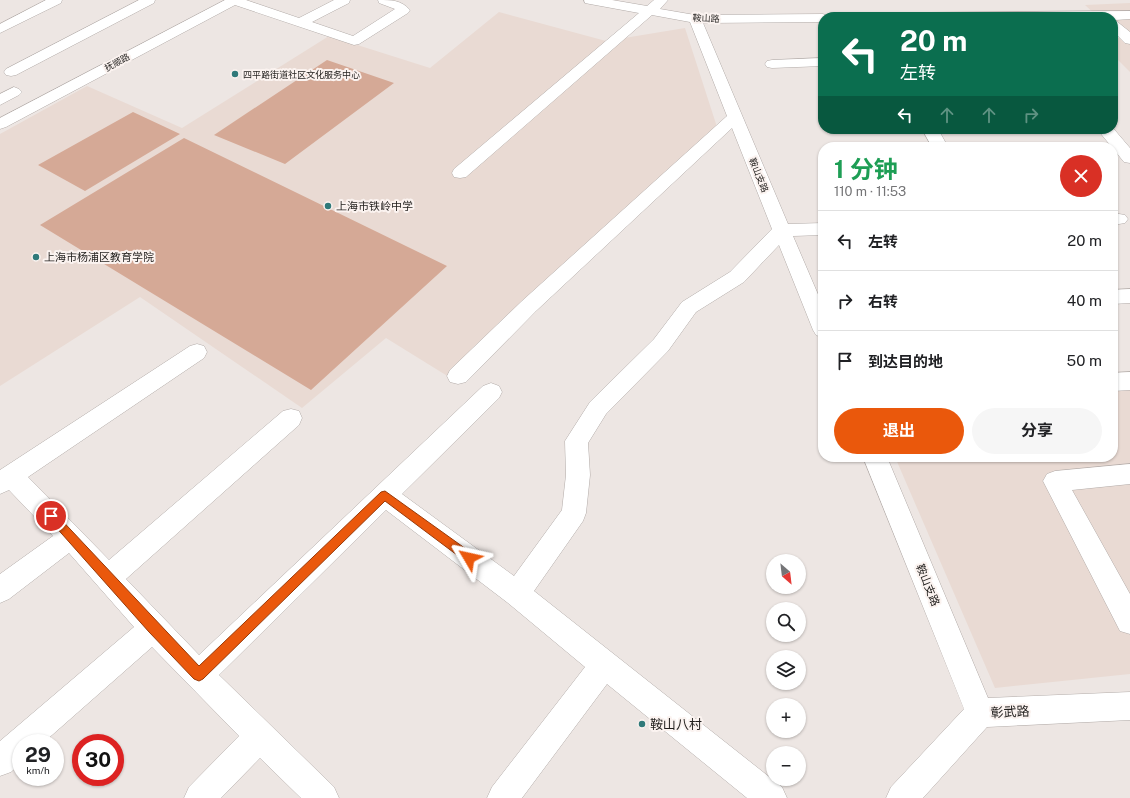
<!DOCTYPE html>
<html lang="zh">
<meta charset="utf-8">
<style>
body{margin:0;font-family:"Public Sans","Noto Sans SC",sans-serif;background:#f6f6f6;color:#202124;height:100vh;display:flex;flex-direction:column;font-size:15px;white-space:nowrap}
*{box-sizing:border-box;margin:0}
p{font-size:13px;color:#757577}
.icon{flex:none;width:22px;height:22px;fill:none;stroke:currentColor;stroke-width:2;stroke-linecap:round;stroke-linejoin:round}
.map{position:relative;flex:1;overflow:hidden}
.drawer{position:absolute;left:818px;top:142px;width:300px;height:320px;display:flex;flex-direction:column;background:#fff;border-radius:16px;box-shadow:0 1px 3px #0004}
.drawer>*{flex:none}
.top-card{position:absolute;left:818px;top:12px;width:300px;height:122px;border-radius:16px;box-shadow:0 1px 3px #0004;background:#0b6e4f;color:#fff;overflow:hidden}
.needle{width:26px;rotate:152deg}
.tools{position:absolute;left:766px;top:554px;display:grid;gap:8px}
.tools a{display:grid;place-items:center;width:40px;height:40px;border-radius:50%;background:#fff;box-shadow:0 1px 3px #0004;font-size:20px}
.speed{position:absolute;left:12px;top:734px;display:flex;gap:8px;font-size:20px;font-weight:700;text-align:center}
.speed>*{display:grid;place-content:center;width:52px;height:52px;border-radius:50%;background:#fff;box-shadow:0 1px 3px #0004;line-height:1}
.speed small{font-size:10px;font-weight:400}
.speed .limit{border:6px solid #d22;background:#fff;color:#111}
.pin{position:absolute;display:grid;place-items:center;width:34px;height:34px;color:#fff;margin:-17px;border:2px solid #fff;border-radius:50%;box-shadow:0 1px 4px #0007}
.me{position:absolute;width:44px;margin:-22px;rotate:306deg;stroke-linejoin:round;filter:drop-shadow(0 0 3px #0008)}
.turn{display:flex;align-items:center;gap:14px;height:84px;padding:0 16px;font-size:18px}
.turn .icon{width:52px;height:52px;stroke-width:2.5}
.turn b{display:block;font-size:28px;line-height:34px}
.lanes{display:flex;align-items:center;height:38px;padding:0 16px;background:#0003;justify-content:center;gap:20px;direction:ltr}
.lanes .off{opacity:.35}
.round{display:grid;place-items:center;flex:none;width:42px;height:42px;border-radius:21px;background:#f6f6f6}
.summary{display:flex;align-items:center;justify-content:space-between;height:68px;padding:0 16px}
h1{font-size:24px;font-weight:700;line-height:30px;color:#1e9e55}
.primary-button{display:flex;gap:8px;margin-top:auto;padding:8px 16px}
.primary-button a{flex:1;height:46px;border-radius:24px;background:#ea580c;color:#fff;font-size:16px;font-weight:700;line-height:46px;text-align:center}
.primary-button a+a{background:#f6f6f6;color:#202124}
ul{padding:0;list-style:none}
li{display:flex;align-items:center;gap:12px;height:60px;padding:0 16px;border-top:1px solid #e0e0e0}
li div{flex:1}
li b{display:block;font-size:15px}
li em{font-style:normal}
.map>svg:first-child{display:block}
.built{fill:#e9dad3}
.green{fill:#d5a996}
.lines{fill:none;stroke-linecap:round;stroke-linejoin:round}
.minor-casing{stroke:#b2aba8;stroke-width:1}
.minor{fill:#fff;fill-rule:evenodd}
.route{fill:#ea580c;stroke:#983908}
.poi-dot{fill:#2f7979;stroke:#fbf3f0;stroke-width:1.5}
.labels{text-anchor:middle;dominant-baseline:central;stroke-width:4;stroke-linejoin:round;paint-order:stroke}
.far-street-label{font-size:9px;fill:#201e1c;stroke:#fbf3f0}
.far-poi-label{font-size:9px;fill:#201e1c;stroke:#fbf3f0;text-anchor:start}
.poi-label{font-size:11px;fill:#201e1c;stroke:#fbf3f0;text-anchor:start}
.street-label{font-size:11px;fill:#201e1c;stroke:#fbf3f0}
.near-street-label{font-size:13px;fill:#201e1c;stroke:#fbf3f0}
.near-poi-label{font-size:13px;fill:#201e1c;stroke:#fbf3f0;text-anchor:start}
</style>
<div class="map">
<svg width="1130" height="798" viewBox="0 0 1130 798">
<rect width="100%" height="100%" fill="#ede6e3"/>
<path class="built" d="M1130,3V72L1113,55V38H1120L1113,31V17H1098L1085,5Z
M499,12L606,41L685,28L717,127L449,377L386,338L302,408L140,297L0,386V134L87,86L182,128L329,36L430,68Z
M1130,382V674L995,688L895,457H1113V383Z"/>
<path class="green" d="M327,60L394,83L285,164L214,135Z
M133,112L180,134L85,191L38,165Z
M184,138L447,266L311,390L40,225Z"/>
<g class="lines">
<defs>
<path id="minor" d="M46,0H62L61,3L0,33V24Z
M139,0H155L154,3L16,75L11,76L6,75L4,72L6,69Z
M225,0H246L299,18L334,0H350L349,3L312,22L353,36L395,9L379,3L378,0C392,0 401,0 410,10L408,13L359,44L354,45L235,5L6,127L0,129V118Z
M584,0H612L647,6L654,0H668L660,9L695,15L823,14L829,17H823V22L703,23L788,224L823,223V235L793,236L823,306V338L816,335L813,330L779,245L744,282L696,312L668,351L606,414L588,443L590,475L586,513L583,521L534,591L782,787L787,798H747L607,684L522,798H487L492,787L585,667L508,603L386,510L219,675L334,787L339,798H301L260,758L221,798H184L189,787L239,736L152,647L43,743H21V763L11,772L0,776V741L134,627L69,553L9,599L0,603V574L53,536L9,490L0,494V470L190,346L197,344L204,346L207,352L204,358L28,477L109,560L283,411L291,409L299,411L302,418L299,425L126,579L199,655L483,386L491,383L499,386L502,392L499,398L402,494L514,576L562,510L566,475L565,441L590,402L654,339L682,302L730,272L772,229L732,128L536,311L466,382L458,384L450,382L447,376L450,370L522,301L727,116L690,22L652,15L466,177L460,178L454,177L452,173L454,169L639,13L590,4L585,3Z
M1130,11V19L1115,20L1130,32V44L1125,43L1113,31V17H880L882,14L887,13Z
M823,58V66L772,68L767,67L765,64L767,61L772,60Z
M14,87L19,89L22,92L19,95L0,105V94Z
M1113,128L1130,148V163L1124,162L1097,129Z
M922,129H938L948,147H932Z
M1113,213L1125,215L1128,219L1125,223L1113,225Z
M1130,289V303L1113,304V290Z
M1130,372V390L1113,391V373Z
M863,457H887L988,698L1130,692V720L987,727L923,798H886L891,787L964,709Z
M1130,464V484L1072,490L1130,594V634L1120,631L1043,481L1047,474L1055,471Z"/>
</defs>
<use href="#minor" class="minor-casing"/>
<use href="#minor" class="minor"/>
</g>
<path class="route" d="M385,491L473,554L474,558L473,561L469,563L465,561L385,501L203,679L199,681L194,679L149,632L46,516L47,513L51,512L55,513L199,666L381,492Z"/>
<g class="poi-dot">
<circle cx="235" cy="74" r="4"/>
<circle cx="328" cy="206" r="4"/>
<circle cx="36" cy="257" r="4"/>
<circle cx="642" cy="724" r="4"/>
</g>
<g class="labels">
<g class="far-street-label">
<text transform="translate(706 18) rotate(2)">鞍山路</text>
<text transform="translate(117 62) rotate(-28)">抚顺路</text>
<text transform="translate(759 175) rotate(68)">鞍山支路</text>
</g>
<g class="far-poi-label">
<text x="243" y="74">四平路街道社区文化服务中心</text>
</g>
<g class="poi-label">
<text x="336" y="206">上海市铁岭中学</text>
<text x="44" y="257">上海市杨浦区教育学院</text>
</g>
<g class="street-label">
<text transform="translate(928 585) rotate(68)">鞍山支路</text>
</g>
<g class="near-street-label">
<text transform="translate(1010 712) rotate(-3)">彰武路</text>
</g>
<g class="near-poi-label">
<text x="650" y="724">鞍山八村</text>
</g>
</g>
</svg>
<div class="tools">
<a><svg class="needle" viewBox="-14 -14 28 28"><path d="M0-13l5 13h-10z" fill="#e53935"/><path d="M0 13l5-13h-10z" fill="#757577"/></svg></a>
<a><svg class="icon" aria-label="search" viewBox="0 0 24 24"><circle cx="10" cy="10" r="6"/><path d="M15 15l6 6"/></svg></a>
<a><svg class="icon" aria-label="layers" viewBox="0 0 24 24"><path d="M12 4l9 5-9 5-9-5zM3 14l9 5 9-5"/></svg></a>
<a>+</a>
<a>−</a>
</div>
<div class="speed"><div>29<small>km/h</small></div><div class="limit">30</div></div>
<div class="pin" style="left:51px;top:516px;background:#d93025"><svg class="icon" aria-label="arrive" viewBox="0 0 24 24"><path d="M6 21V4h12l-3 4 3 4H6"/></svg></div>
<svg class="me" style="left:469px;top:558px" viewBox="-20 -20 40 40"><path d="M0-17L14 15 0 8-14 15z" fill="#ea580c" stroke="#fff" stroke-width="4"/></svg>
<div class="top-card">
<div class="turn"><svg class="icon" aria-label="left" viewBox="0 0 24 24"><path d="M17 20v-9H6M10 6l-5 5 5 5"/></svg><div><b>20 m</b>左转</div></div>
<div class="lanes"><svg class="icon" aria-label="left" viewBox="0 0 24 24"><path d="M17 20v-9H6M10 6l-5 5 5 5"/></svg><svg class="icon off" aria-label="ahead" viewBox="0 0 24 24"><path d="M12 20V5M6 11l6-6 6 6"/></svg><svg class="icon off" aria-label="ahead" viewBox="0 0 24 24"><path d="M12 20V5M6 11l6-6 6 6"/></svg><svg class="icon off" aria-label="right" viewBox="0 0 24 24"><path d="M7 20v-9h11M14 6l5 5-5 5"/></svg></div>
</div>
<section class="drawer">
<div class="summary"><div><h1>1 分钟</h1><p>110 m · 11:53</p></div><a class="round" style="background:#d93025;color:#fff"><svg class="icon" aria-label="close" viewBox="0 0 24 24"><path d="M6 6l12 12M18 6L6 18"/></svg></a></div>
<ul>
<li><svg class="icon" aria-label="left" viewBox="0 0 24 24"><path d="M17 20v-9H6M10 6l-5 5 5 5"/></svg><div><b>左转</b></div><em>20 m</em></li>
<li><svg class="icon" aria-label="right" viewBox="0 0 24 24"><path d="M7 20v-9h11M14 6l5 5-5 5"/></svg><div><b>右转</b></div><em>40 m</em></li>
<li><svg class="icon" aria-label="arrive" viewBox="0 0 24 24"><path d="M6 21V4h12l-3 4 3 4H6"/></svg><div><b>到达目的地</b></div><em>50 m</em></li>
</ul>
<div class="primary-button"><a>退出</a><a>分享</a></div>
</section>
</div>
